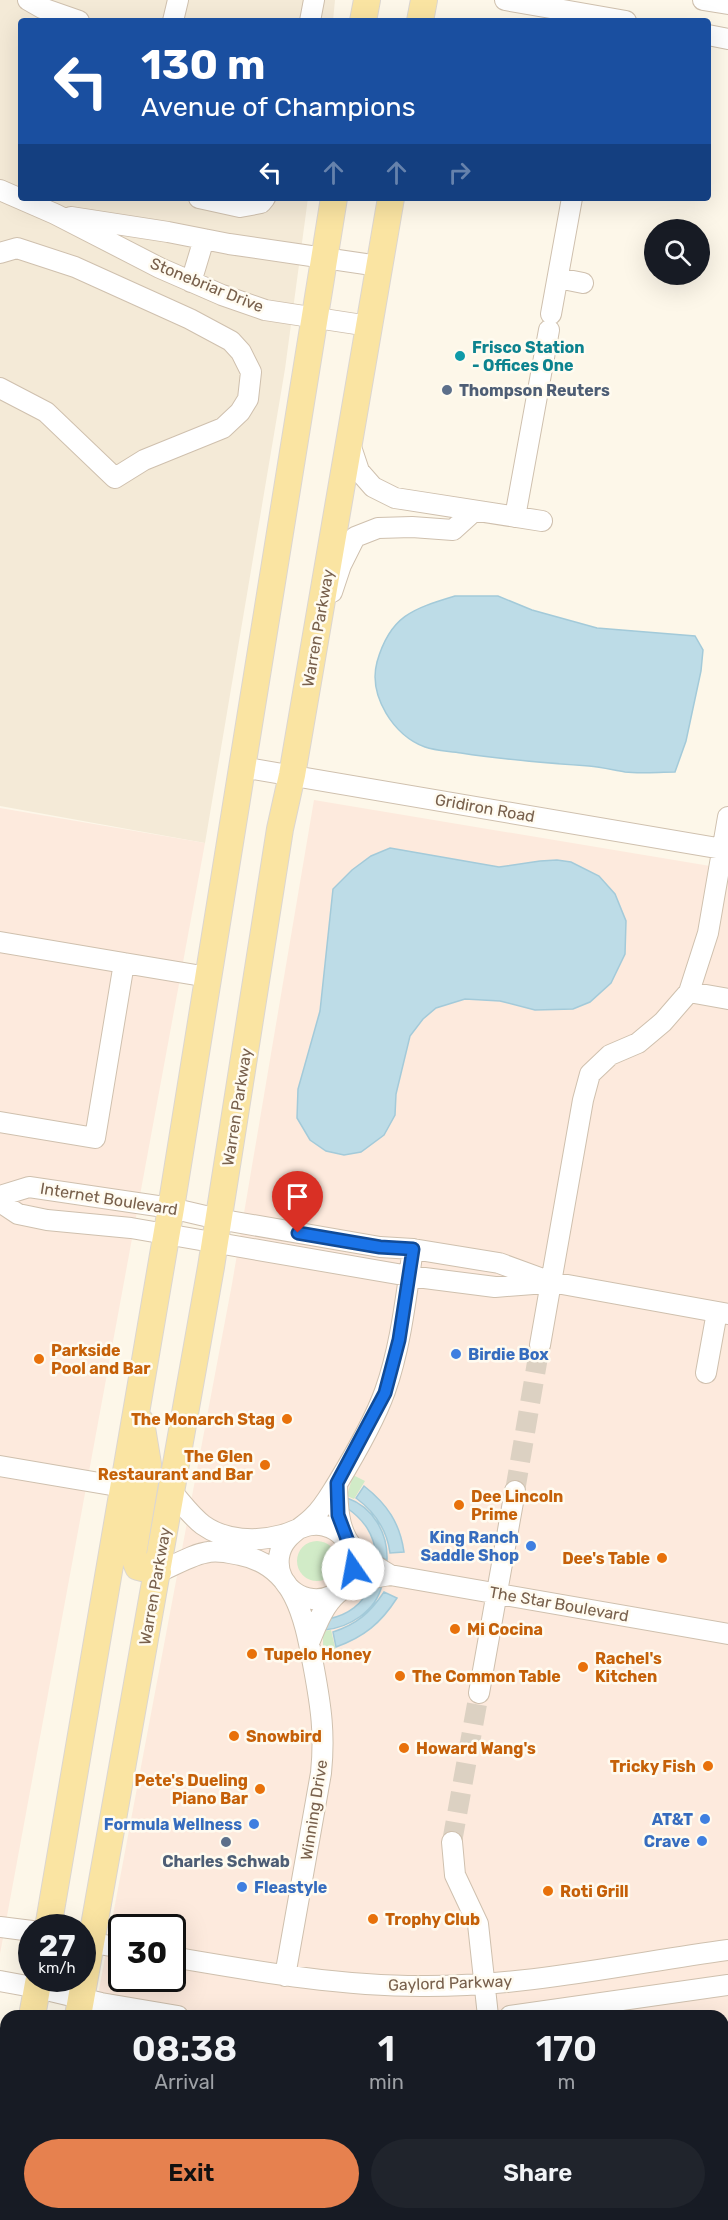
<!DOCTYPE html>
<style>
body{margin:0;font-family:Rubik,sans-serif;background:#20242c;color:#f1f3f6;height:100vh;display:flex;flex-direction:column;font-size:22px;white-space:nowrap}
*{box-sizing:border-box;margin:0}
p{font-size:20px;color:#9ea1a6}
.icon{flex:none;width:33px;height:33px;fill:none;stroke:currentColor;stroke-width:2;stroke-linecap:round;stroke-linejoin:round}
.map{position:relative;flex:1;overflow:hidden}
.panel{position:absolute;left:0px;top:2010px;width:729px;height:210px;display:flex;flex-direction:column;background:#171b24;border-radius:18px 18px 0 0;box-shadow:0 6px 24px #0002}
.panel>*{flex:none}
.banner{position:absolute;left:18px;top:18px;width:693px;height:183px;border-radius:6px;box-shadow:0 6px 24px #0002;background:#1a4fa0;color:#fff;overflow:hidden}
.controls{position:absolute;left:644px;top:219px;display:grid;gap:12px}
.controls a{display:grid;place-items:center;width:66px;height:66px;border-radius:50%;background:#171b24;box-shadow:0 6px 24px #0002;font-size:30px}
.speed{position:absolute;left:18px;top:1914px;display:flex;gap:12px;font-size:30px;font-weight:700;text-align:center}
.speed>*{display:grid;place-content:center;width:78px;height:78px;border-radius:50%;background:#171b24;box-shadow:0 6px 24px #0002;line-height:1}
.speed small{font-size:15px;font-weight:400}
.speed .limit{border:3px solid #111;border-radius:9px;background:#fff;color:#111}
.pin{position:absolute;display:grid;place-items:center;width:51px;height:51px;color:#fff;margin:-62px -26px;border-radius:50% 50% 50% 0;rotate:-45deg;box-shadow:0 0 6px #0007}
.pin .icon{rotate:45deg}
.me{position:absolute;width:66px;margin:-33px;rotate:348deg;stroke-linejoin:round;filter:drop-shadow(0 0 4px #0008)}
.turn{display:flex;align-items:center;gap:21px;height:126px;padding:0 24px;font-size:27px}
.turn .icon{width:78px;height:78px;stroke-width:2.5}
.turn b{display:block;font-size:42px;line-height:51px}
.lanes{display:flex;align-items:center;height:57px;padding:0 24px;background:#0003;justify-content:center;gap:30px;direction:ltr}
.lanes .off{opacity:.35}
.eta{display:flex;justify-content:space-evenly;align-items:center;height:102px;text-align:center}
.eta b{font-size:36px;font-weight:600;line-height:42px}
.button{display:flex;gap:12px;margin-top:auto;padding:12px 24px}
.button a{flex:1;height:69px;border-radius:36px;background:#e6814f;color:#111;font-size:24px;font-weight:600;line-height:69px;text-align:center}
.button a+a{background:#20242c;color:#f1f3f6}
.map>svg:first-child{display:block}
.residential{fill:#f4ead7}
.commercial{fill:#fdeadd;fill-rule:evenodd}
.green{fill:#d1ebc7}
.water{fill:#bddce7;stroke:#a3cad9;stroke-width:1.5}
.lines{fill:none;stroke-linecap:round;stroke-linejoin:round}
.minor-tunnel{stroke:#dcd1c2;stroke-width:20;stroke-dasharray:20 10;stroke-linecap:butt}
.minor-casing{stroke:#cfc0ae;stroke-width:22}
.major-casing{stroke:#dcd6d0;stroke-width:28}
.minor{stroke:#fff;stroke-width:20}
.major{stroke:#fae4a2;stroke-width:26}
.route-casing{stroke:#114b97;stroke-width:15}
.route{stroke:#1a73e8;stroke-width:10}
.culture-dot{fill:#0f9aa8;stroke:#fffbf0;stroke-width:2}
.service-dot{fill:#5c6f8a;stroke:#fffbf0;stroke-width:2}
.shop-dot{fill:#3f7fe0;stroke:#fffbf0;stroke-width:2}
.food-dot{fill:#e8710a;stroke:#fffbf0;stroke-width:2}
.labels{text-anchor:middle;dominant-baseline:central;stroke-width:5;stroke-linejoin:round;paint-order:stroke}
.street-label{font-size:16px;fill:#78604c;stroke:#fffbf0}
.culture-label{font-size:16px;font-weight:bold;fill:#0d838f;stroke:#fffbf0;text-anchor:start}
.service-label{font-size:16px;font-weight:bold;fill:#4e5e75;stroke:#fffbf0;text-anchor:start}
.food-label{font-size:16px;font-weight:bold;fill:#c56008;stroke:#fffbf0;text-anchor:start}
.shop-label{font-size:16px;font-weight:bold;fill:#366cbe;stroke:#fffbf0;text-anchor:end}
</style>
<div class="map">
<svg width="728" height="2220" viewBox="0 0 728 2220">
<rect width="100%" height="100%" fill="#fdf7e9"/>
<path class="residential" d="M0,0H335L333,21H21V198H308L285,369L205,843L0,806Z"/>
<path class="commercial" d="M314,800L728,869V2220H55L56,2214H723V2016H94L232,1284ZM122,1928H172V1978H122Z
M0,808L205,843L0,1954Z"/>
<path class="green" d="M353,1475L365,1481L354,1499L347,1496Z
M297 1561a20 20 0 1 1 40 0a20 20 0 1 1-40 0Z
M331,1630L336,1651L323,1655V1631Z"/>
<path class="water" d="M455,596H498L532,610L597,628L695,636L703,650L701,671L686,741L675,772C659,772 641,774 625,772C613,770 601,767 589,766C545,763 505,760 461,753C450,751 436,751 425,747C394,736 368,696 377,662C390,616 412,609 455,596Z
M390,848L499,867L540,861L557,860L571,862L599,876L615,894L626,921L625,954L611,983L590,1002L573,1009L535,1010L500,1001L465,999L436,1008L423,1019L410,1036L396,1094L395,1115L384,1135L361,1152L344,1155L326,1151L310,1140L297,1118L298,1089L320,1011L333,889L352,870L371,856Z
M364,1486C387,1504 400,1523 404,1552L390,1553C387,1529 375,1512 356,1498Z
M347,1498C373,1507 388,1533 387,1560L376,1555C374,1534 364,1520 347,1508Z
M372,1585H382C376,1611 349,1628 324,1630L328,1619C349,1615 362,1604 372,1585Z
M384,1592L397,1598C381,1623 364,1637 336,1647L333,1632C357,1624 370,1613 384,1592Z"/>
<g class="lines">
<path class="minor-tunnel" d="M515,1491L540,1345
M452,1842L479,1693"/>
<defs>
<path id="minor" d="M28,0L42,8L79,21
M505,0L626,21
M703,0L728,4
M173,21L178,0
M310,21L314,0
M708,35L728,39
M0,190L55,214L160,268L222,295L265,310L369,326
M199,198L240,207L261,203L265,198
M71,217L168,232L229,244L379,266
M0,253L17,248L75,267L190,319L231,341L241,352L251,372L248,399L240,412L223,428L144,460L115,478L46,412L0,388
M558,278L583,283
M191,282L204,239
M551,314L572,198
M350,444L359,471L373,487L395,498L542,521
M515,517L549,330
M332,592L341,565L355,537L378,528L412,527L453,530L474,511
M241,767L728,850
M0,942L124,963L95,1138L0,1122
M124,963L208,977
M689,992L728,999
M0,1196L29,1187L171,1208L218,1219L380,1247L413,1249L499,1263L551,1282L728,1314
M0,1202L18,1214L47,1220L131,1228L409,1276L495,1287L546,1283
M540,1345L583,1100L590,1074L610,1055L638,1043L663,1022L689,992L708,933L728,817
M706,1373L717,1312
M0,1466L123,1487
M337,1484C338,1536 345,1549 390,1575
M172,1492C182,1503 191,1516 203,1525C225,1541 257,1542 282,1535C297,1531 309,1521 325,1526C357,1534 363,1579 333,1595C306,1609 275,1586 279,1557C282,1536 300,1530 313,1517C323,1508 330,1495 337,1484C354,1456 374,1422 385,1391C401,1346 406,1296 413,1249
M158,1572C174,1566 192,1554 209,1552C219,1550 230,1553 240,1555C297,1566 305,1622 314,1669C321,1707 325,1734 321,1773L285,1976
M309,1643C328,1594 338,1583 390,1575L728,1634
M479,1693L515,1491
M452,1842L455,1875L478,1924L488,2016
M0,1927L32,1931
M82,1941L122,1948
M172,1957C255,1971 337,1986 421,1986C524,1987 626,1964 728,1950
M0,1981L38,1988L101,2003L178,2016
M510,2016L728,1985
M723,2135L728,2106
M493,2220L494,2214
M708,2220L709,2214"/>
<path id="major" d="M363,21L367,0
M420,21L424,0
M141,1422L148,1464L133,1554L138,1567L158,1572
M48,1928L171,1208L334,198
M32,2016L39,1978
M78,2016L211,1267L280,829L292,775L391,198
M0,2165L6,2141
M39,2220L41,2214"/>
</defs>
<use href="#minor" class="minor-casing"/>
<use href="#major" class="major-casing"/>
<use href="#minor" class="minor"/>
<use href="#major" class="major"/>
</g>
<g class="lines">
<defs>
<path id="route" d="M298,1233L380,1247L413,1249L399,1340L385,1393L337,1483L338,1515L353,1555V1569"/>
</defs>
<use href="#route" class="route-casing"/>
<use href="#route" class="route"/>
</g>
<circle class="culture-dot" cx="460" cy="356" r="6"/>
<g class="service-dot">
<circle cx="447" cy="390" r="6"/>
<circle cx="226" cy="1842" r="6"/>
</g>
<g class="shop-dot">
<circle cx="456" cy="1354" r="6"/>
<circle cx="531" cy="1546" r="6"/>
<circle cx="705" cy="1819" r="6"/>
<circle cx="254" cy="1824" r="6"/>
<circle cx="702" cy="1841" r="6"/>
<circle cx="242" cy="1887" r="6"/>
</g>
<g class="food-dot">
<circle cx="39" cy="1359" r="6"/>
<circle cx="287" cy="1419" r="6"/>
<circle cx="265" cy="1465" r="6"/>
<circle cx="459" cy="1505" r="6"/>
<circle cx="662" cy="1558" r="6"/>
<circle cx="455" cy="1629" r="6"/>
<circle cx="252" cy="1654" r="6"/>
<circle cx="583" cy="1667" r="6"/>
<circle cx="400" cy="1676" r="6"/>
<circle cx="234" cy="1736" r="6"/>
<circle cx="404" cy="1748" r="6"/>
<circle cx="708" cy="1766" r="6"/>
<circle cx="260" cy="1789" r="6"/>
<circle cx="548" cy="1891" r="6"/>
<circle cx="373" cy="1919" r="6"/>
</g>
<g class="labels">
<g class="street-label">
<text transform="translate(207 285) rotate(22)">Stonebriar Drive</text>
<text transform="translate(318 628) rotate(-80)">Warren Parkway</text>
<text transform="translate(485 808) rotate(10)">Gridiron Road</text>
<text transform="translate(237 1107) rotate(-81)">Warren Parkway</text>
<text transform="translate(109 1199) rotate(9)">Internet Boulevard</text>
<text transform="translate(155 1586) rotate(-80)">Warren Parkway</text>
<text transform="translate(559 1604) rotate(10)">The Star Boulevard</text>
<text transform="translate(314 1810) rotate(-81)">Winning Drive</text>
<text transform="translate(450 1983) rotate(-2)">Gaylord Parkway</text>
</g>
<g class="culture-label">
<text x="472" y="347">Frisco Station<tspan x="472" dy="18">- Offices One</tspan></text>
</g>
<g class="service-label">
<text x="459" y="390">Thompson Reuters</text>
<text x="226" y="1861" text-anchor="middle">Charles Schwab</text>
</g>
<g class="food-label">
<text x="51" y="1350">Parkside<tspan x="51" dy="18">Pool and Bar</tspan></text>
<text x="275" y="1419" text-anchor="end">The Monarch Stag</text>
<text x="253" y="1456" text-anchor="end">The Glen<tspan x="253" dy="18">Restaurant and Bar</tspan></text>
<text x="471" y="1496">Dee Lincoln<tspan x="471" dy="18">Prime</tspan></text>
<text x="650" y="1558" text-anchor="end">Dee's Table</text>
<text x="467" y="1629">Mi Cocina</text>
<text x="264" y="1654">Tupelo Honey</text>
<text x="595" y="1658">Rachel's<tspan x="595" dy="18">Kitchen</tspan></text>
<text x="412" y="1676">The Common Table</text>
<text x="246" y="1736">Snowbird</text>
<text x="416" y="1748">Howard Wang's</text>
<text x="696" y="1766" text-anchor="end">Tricky Fish</text>
<text x="248" y="1780" text-anchor="end">Pete's Dueling<tspan x="248" dy="18">Piano Bar</tspan></text>
<text x="560" y="1891">Roti Grill</text>
<text x="385" y="1919">Trophy Club</text>
</g>
<g class="shop-label">
<text x="468" y="1354" text-anchor="start">Birdie Box</text>
<text x="519" y="1537">King Ranch<tspan x="519" dy="18">Saddle Shop</tspan></text>
<text x="693" y="1819">AT&amp;T</text>
<text x="242" y="1824">Formula Wellness</text>
<text x="690" y="1841">Crave</text>
<text x="254" y="1887" text-anchor="start">Fleastyle</text>
</g>
</g>
</svg>
<div class="controls">
<a><svg class="icon" aria-label="search" viewBox="0 0 24 24"><circle cx="10" cy="10" r="6"/><path d="M15 15l6 6"/></svg></a>
</div>
<div class="speed"><div>27<small>km/h</small></div><div class="limit">30</div></div>
<div class="pin" style="left:298px;top:1233px;background:#d93025"><svg class="icon" aria-label="arrive" viewBox="0 0 24 24"><path d="M6 21V4h12l-3 4 3 4H6"/></svg></div>
<svg class="me" style="left:353px;top:1569px" viewBox="-20 -20 40 40"><circle r="19" fill="#fff"/><path d="M0-13L10 11 0 6-10 11z" fill="#1a73e8"/></svg>
<div class="banner">
<div class="turn"><svg class="icon" aria-label="left" viewBox="0 0 24 24"><path d="M17 20v-9H6M10 6l-5 5 5 5"/></svg><div><b>130 m</b>Avenue of Champions</div></div>
<div class="lanes"><svg class="icon" aria-label="left" viewBox="0 0 24 24"><path d="M17 20v-9H6M10 6l-5 5 5 5"/></svg><svg class="icon off" aria-label="ahead" viewBox="0 0 24 24"><path d="M12 20V5M6 11l6-6 6 6"/></svg><svg class="icon off" aria-label="ahead" viewBox="0 0 24 24"><path d="M12 20V5M6 11l6-6 6 6"/></svg><svg class="icon off" aria-label="right" viewBox="0 0 24 24"><path d="M7 20v-9h11M14 6l5 5-5 5"/></svg></div>
</div>
<section class="panel">
<div class="eta">
<div><b>08:38</b><p>Arrival</p></div>
<div><b>1</b><p>min</p></div>
<div><b>170</b><p>m</p></div>
</div>
<div class="button"><a>Exit</a><a>Share</a></div>
</section>
</div>
